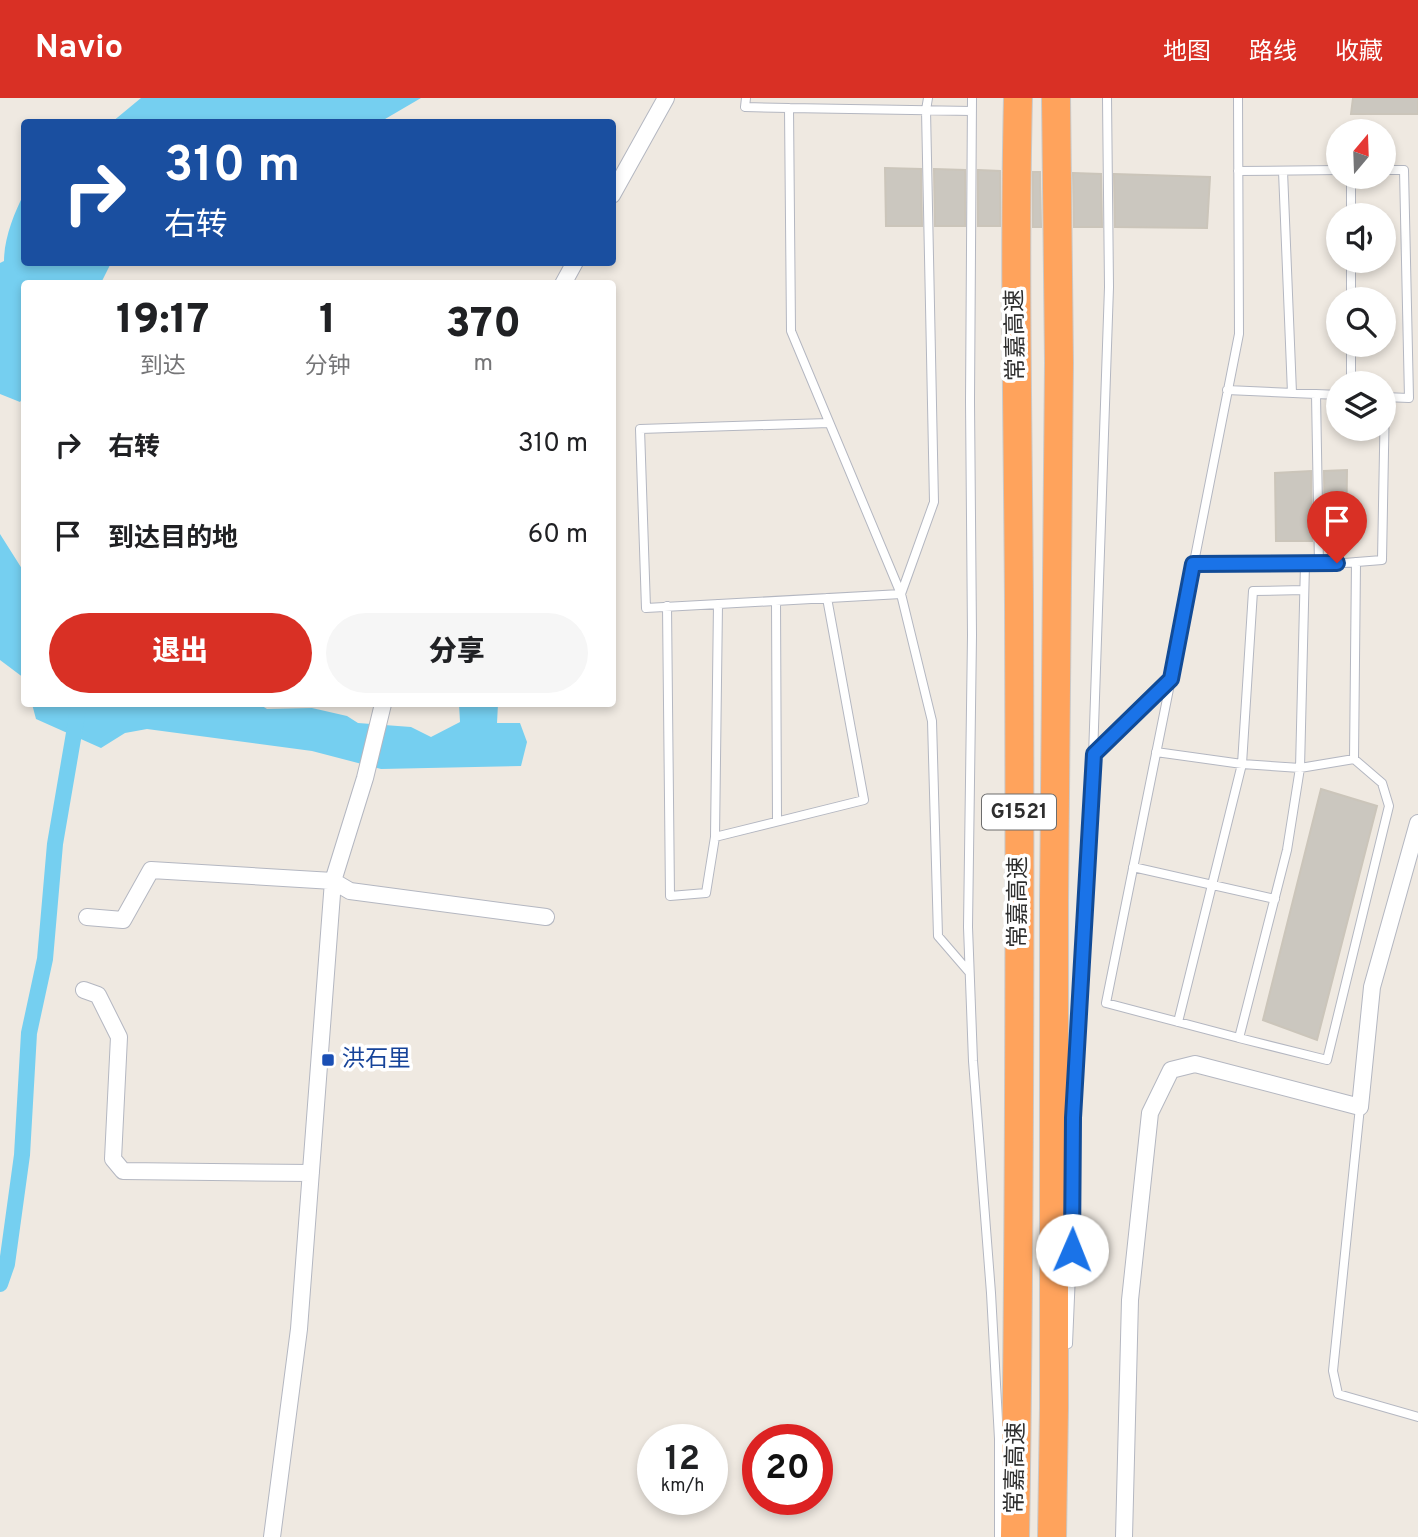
<!DOCTYPE html>
<html lang="zh">
<meta charset="utf-8">
<style>
body{margin:0;font-family:Overpass,"Noto Sans SC",sans-serif;background:#f6f6f6;color:#202124;height:100vh;display:flex;flex-direction:column;font-size:26px;white-space:nowrap}
*{box-sizing:border-box;margin:0}
p{font-size:23px;color:#757577}
.icon{flex:none;width:38px;height:38px;fill:none;stroke:currentColor;stroke-width:2;stroke-linecap:round;stroke-linejoin:round}
.map{position:relative;flex:1;overflow:hidden}
.drawer{position:absolute;left:21px;top:182px;width:595px;height:427px;display:flex;flex-direction:column;background:#fff;border-radius:7px;box-shadow:0 4px 10px #0003}
.drawer>*{flex:none}
.banner{position:absolute;left:21px;top:21px;width:595px;height:147px;border-radius:7px;box-shadow:0 4px 10px #0003;background:#1a4fa0;color:#fff;overflow:hidden}
.needle{width:46px;rotate:19deg}
.controls{position:absolute;left:1326px;top:21px;display:grid;gap:14px}
.controls a{display:grid;place-items:center;width:70px;height:70px;border-radius:50%;background:#fff;box-shadow:0 4px 10px #0003;font-size:35px}
.speed{position:absolute;left:637px;top:1326px;display:flex;gap:14px;font-size:35px;font-weight:700;text-align:center}
.speed>*{display:grid;place-content:center;width:91px;height:91px;border-radius:50%;background:#fff;box-shadow:0 4px 10px #0003;line-height:1}
.speed small{font-size:18px;font-weight:400}
.speed .limit{border:10px solid #d22;background:#fff;color:#111}
.pin{position:absolute;display:grid;place-items:center;width:60px;height:60px;color:#fff;margin:-72px -30px;border-radius:50% 50% 50% 0;rotate:-45deg;box-shadow:0 0 7px #0007}
.pin .icon{rotate:45deg}
.me{position:absolute;width:77px;margin:-38px;rotate:1deg;stroke-linejoin:round;filter:drop-shadow(0 0 5px #0008)}
.turn{display:flex;align-items:center;gap:24px;height:147px;padding:0 28px;font-size:32px}
.turn .icon{width:91px;height:91px;stroke-width:2.5}
.turn b{display:block;font-size:49px;line-height:60px}
.eta{display:flex;justify-content:space-evenly;align-items:center;height:119px;text-align:center}
.eta b{font-size:42px;font-weight:800;line-height:49px}
.primary-button{display:flex;gap:14px;margin-top:auto;padding:14px 28px}
.primary-button a{flex:1;height:80px;border-radius:42px;background:#d93025;color:#fff;font-size:28px;font-weight:800;line-height:80px;text-align:center}
.primary-button a+a{background:#f6f6f6;color:#202124}
ul{padding:0;list-style:none}
li{display:flex;align-items:center;gap:21px;height:91px;padding:0 28px}
li div{flex:1}
li b{display:block;font-size:26px}
li em{font-style:normal}
header{display:flex;align-items:center;gap:42px;box-sizing:border-box;height:98px;padding:0 35px;background:#d93025;color:#fff}
header strong{font-size:33px}
nav{display:flex;gap:38px;margin-inline-start:auto;font-size:24px}
.map>svg:first-child{display:block}
.water{fill:#75cff0}
.lines{fill:none;stroke-linecap:round;stroke-linejoin:round}
.canal{stroke:#75cff0;stroke-width:16}
.building{fill:#cbc7bf;stroke:#cbc5ba;stroke-width:2}
.lane-casing{stroke:#b4b7c1;stroke-width:10}
.street-casing{stroke:#b4b7c1;stroke-width:18}
.highway-casing{stroke:#c9c9c9;stroke-width:30}
.lane{stroke:#fff;stroke-width:8}
.street{stroke:#fff;stroke-width:16}
.highway{stroke:#ffa35c;stroke-width:28}
.route-casing{stroke:#114b97;stroke-width:18}
.route{stroke:#1a73e8;stroke-width:12}
.transit-dot{fill:#1a4fb4;stroke:#fff;stroke-width:2.5}
.labels{text-anchor:middle;dominant-baseline:central;stroke-width:7;stroke-linejoin:round;paint-order:stroke}
.shield{fill:#fff;stroke:#6d6d6d;stroke-width:2}
.shield-label{font-size:21px;font-weight:bold;fill:#2e2e2e}
.street-label{font-size:23px;fill:#2e2e2e;stroke:#fff}
.transit-label{font-size:23px;fill:#164399;stroke:#fff;text-anchor:start}
</style>
<header>
<strong>Navio</strong>
<nav><a>地图</a><a>路线</a><a>收藏</a></nav>
</header>
<div class="map">
<svg width="1418" height="1439" viewBox="0 0 1418 1439">
<rect width="100%" height="100%" fill="#efe9e1"/>
<path class="water" d="M141,0H421L380,24H112Z
M24,96V164L111,165L101,185L24,186V298L20,304L0,296V165L4,163C4,141 14,115 24,96Z
M0,436L24,474V580L0,562Z
M32,606H259L267,611L312,610L347,618L358,625L411,629L431,639L460,624L459,606H498L497,625H520L527,644L521,668L381,671L312,653L147,631L125,635L101,650L36,621Z"/>
<g class="lines">
<path class="canal" d="M0,1186L7,1166L22,1057L29,935L45,861L55,746L79,606"/>
</g>
<path class="building" d="M1353,0H1418V16H1351Z
M885,70L921,71L922,128H886Z
M934,71L965,72V128H935Z
M978,72L1000,73V128H978Z
M1033,74H1040L1041,129H1033Z
M1073,75L1101,76L1102,129H1074Z
M1114,76L1210,79L1207,130L1115,129Z
M1347,372L1346,443H1325L1324,373Z
M1311,373L1312,443H1276L1275,375Z
M1321,691L1377,708L1317,942L1263,922Z"/>
<g class="lines">
<defs>
<path id="lane" d="M746,0L745,9L789,10
M972,0L970,303L972,537L968,829L973,963L991,1195L999,1341V1439
M1384,72H1404L1409,300L1384,299
M1238,73L1339,72
M1283,73L1292,295
M1351,79V117
M1351,163V201
M1351,247V285
M1227,292L1339,297
M1316,296L1319,467
M829,325L640,331L646,510L901,496L934,404L926,12L928,0
M1193,466L1319,467L1382,462L1385,299
M776,503L777,723
M667,508L670,798L706,795L715,739L864,702L827,500
M1171,581L1106,905L1239,940L1287,752L1300,670L1305,466
M1156,654L1242,666L1300,670L1354,661L1356,464
M1093,656L1171,581L1239,236L1238,0
M715,739L718,506
M1133,769L1275,801
M969,874L938,838L932,623L901,496L791,233L789,10L972,13
M1178,924L1242,666L1253,493L1304,492
M1239,940L1327,962L1389,708L1382,685L1354,661
M1360,1009L1333,1273L1338,1296L1418,1319
M1068,1246L1072,1152L1074,1020L1092,688L1109,189L1107,0"/>
<path id="street" d="M612,97L666,0
M563,186L575,164
M87,819L123,822L151,772L333,783L350,793L546,819
M84,892L98,897L119,939L113,1061L123,1073L311,1075
M272,1439L299,1231L333,783L365,680L383,606
M1124,1439L1130,1202L1150,1015L1171,972L1195,966L1360,1009L1372,889L1418,725"/>
<path id="highway" d="M1015,1439C1020,1128 1020,817 1019,506C1018,337 1014,169 1018,0
M1052,1439L1054,1310V803L1059,265L1056,0"/>
</defs>
<use href="#lane" class="lane-casing"/>
<use href="#street" class="street-casing"/>
<use href="#highway" class="highway-casing"/>
<use href="#lane" class="lane"/>
<use href="#street" class="street"/>
<use href="#highway" class="highway"/>
</g>
<g class="lines">
<defs>
<path id="route" d="M1072,1152L1073,1020L1094,656L1171,581L1193,466L1337,465"/>
</defs>
<use href="#route" class="route-casing"/>
<use href="#route" class="route"/>
</g>
<rect class="transit-dot" x="321" y="955" width="14" height="14" rx="3.5"/>
<g class="labels">
<rect class="shield" x="982" y="696.5" width="74" height="35" rx="5"/>
<g class="shield-label">
<text x="1019" y="714">G1521</text>
</g>
<g class="street-label">
<text transform="translate(1017 237) rotate(-91)">常嘉高速</text>
<text transform="translate(1019 804) rotate(-90)">常嘉高速</text>
<text transform="translate(1017 1370) rotate(-89)">常嘉高速</text>
</g>
<g class="transit-label">
<text x="342" y="962">洪石里</text>
</g>
</g>
</svg>
<div class="controls">
<a><svg class="needle" viewBox="-14 -14 28 28"><path d="M0-13l5 13h-10z" fill="#e53935"/><path d="M0 13l5-13h-10z" fill="#757577"/></svg></a>
<a><svg class="icon" aria-label="sound" viewBox="0 0 24 24"><path d="M4 9h4l5-4v14l-5-4H4zM17 9q2 3 0 6"/></svg></a>
<a><svg class="icon" aria-label="search" viewBox="0 0 24 24"><circle cx="10" cy="10" r="6"/><path d="M15 15l6 6"/></svg></a>
<a><svg class="icon" aria-label="layers" viewBox="0 0 24 24"><path d="M12 4l9 5-9 5-9-5zM3 14l9 5 9-5"/></svg></a>
</div>
<div class="speed"><div>12<small>km/h</small></div><div class="limit">20</div></div>
<div class="pin" style="left:1337px;top:465px;background:#d93025"><svg class="icon" aria-label="arrive" viewBox="0 0 24 24"><path d="M6 21V4h12l-3 4 3 4H6"/></svg></div>
<svg class="me" style="left:1072px;top:1152px" viewBox="-20 -20 40 40"><circle r="19" fill="#fff"/><path d="M0-13L10 11 0 6-10 11z" fill="#1a73e8"/></svg>
<div class="banner">
<div class="turn"><svg class="icon" aria-label="right" viewBox="0 0 24 24"><path d="M7 20v-9h11M14 6l5 5-5 5"/></svg><div><b>310 m</b>右转</div></div>
</div>
<section class="drawer">
<div class="eta">
<div><b>19:17</b><p>到达</p></div>
<div><b>1</b><p>分钟</p></div>
<div><b>370</b><p>m</p></div>
</div>
<ul>
<li><svg class="icon" aria-label="right" viewBox="0 0 24 24"><path d="M7 20v-9h11M14 6l5 5-5 5"/></svg><div><b>右转</b></div><em>310 m</em></li>
<li><svg class="icon" aria-label="arrive" viewBox="0 0 24 24"><path d="M6 21V4h12l-3 4 3 4H6"/></svg><div><b>到达目的地</b></div><em>60 m</em></li>
</ul>
<div class="primary-button"><a>退出</a><a>分享</a></div>
</section>
</div>
